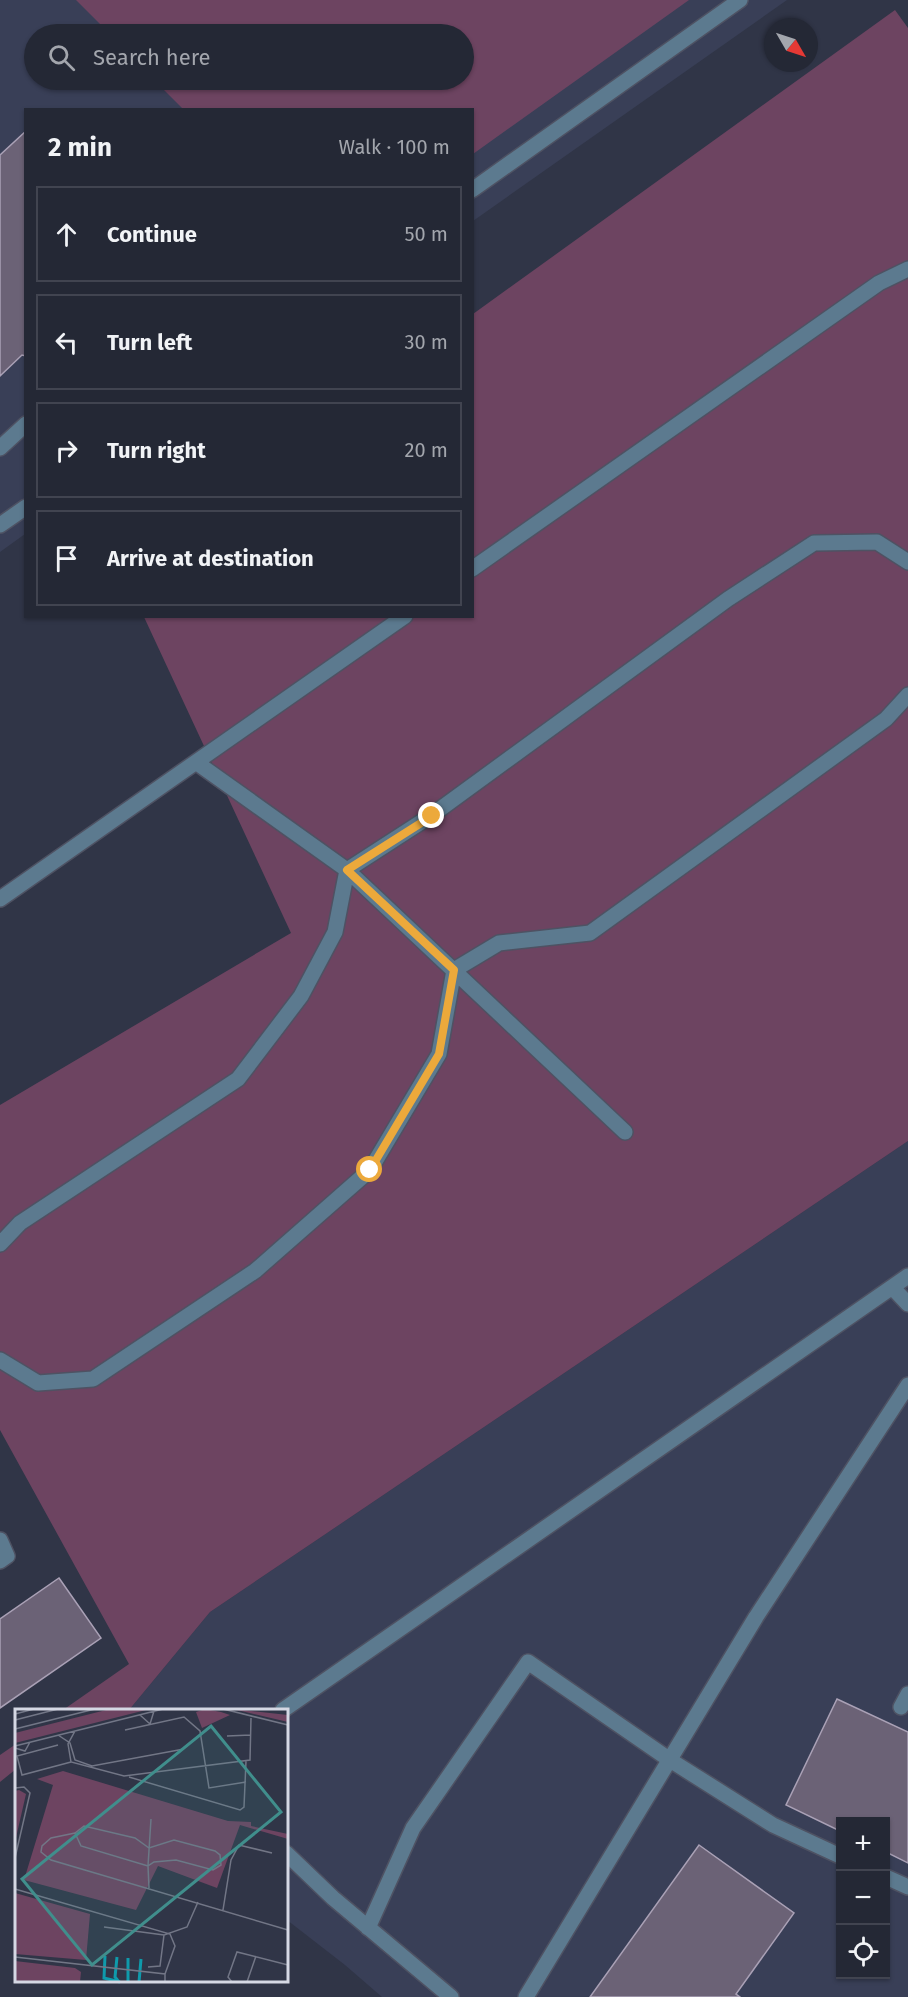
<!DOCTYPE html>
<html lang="en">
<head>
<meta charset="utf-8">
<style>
  :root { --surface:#242835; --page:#2c303d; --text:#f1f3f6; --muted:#a3a6ad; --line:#414450 }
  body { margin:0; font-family:"Fira Sans",sans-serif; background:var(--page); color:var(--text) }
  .controls { position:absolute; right:18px; bottom:18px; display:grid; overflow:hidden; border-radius:0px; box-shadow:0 2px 4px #0004 }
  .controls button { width:54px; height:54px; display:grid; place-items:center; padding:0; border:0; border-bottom:2px solid var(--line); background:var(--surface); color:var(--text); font:30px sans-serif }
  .compass { position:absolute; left:764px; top:18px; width:54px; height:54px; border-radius:50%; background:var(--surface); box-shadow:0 2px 4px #0004; rotate:129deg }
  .stop { position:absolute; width:18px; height:18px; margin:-14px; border:4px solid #eca93b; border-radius:50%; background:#fff }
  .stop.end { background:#eca93b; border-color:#fff; box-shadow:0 2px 6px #0008 }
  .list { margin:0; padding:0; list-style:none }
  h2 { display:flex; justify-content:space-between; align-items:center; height:78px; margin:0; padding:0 24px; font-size:26px }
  h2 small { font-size:20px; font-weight:400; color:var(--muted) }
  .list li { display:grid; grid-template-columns:39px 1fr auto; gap:18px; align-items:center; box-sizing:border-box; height:96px; margin:0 12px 12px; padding:0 12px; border:2px solid var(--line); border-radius:0px }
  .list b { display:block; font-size:22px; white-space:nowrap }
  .list em { font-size:20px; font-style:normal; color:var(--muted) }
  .icon { flex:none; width:33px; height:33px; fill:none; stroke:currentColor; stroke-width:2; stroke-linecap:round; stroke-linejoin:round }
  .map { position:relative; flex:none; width:908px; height:1997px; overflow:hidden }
  .search { position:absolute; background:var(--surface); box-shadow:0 2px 4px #0004; left:24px; top:24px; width:450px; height:66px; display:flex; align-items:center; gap:15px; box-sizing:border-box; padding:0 21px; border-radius:33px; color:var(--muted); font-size:22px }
  .panel { position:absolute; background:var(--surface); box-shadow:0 2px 4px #0004; left:24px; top:108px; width:450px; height:510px; border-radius:0px }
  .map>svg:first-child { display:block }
  .built { fill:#393f57; fill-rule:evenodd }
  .green { fill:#6d4461 }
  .building { fill:#6b6276; stroke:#aaa1b6; stroke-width:1.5 }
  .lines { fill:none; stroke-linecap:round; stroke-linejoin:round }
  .minor-casing { stroke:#4e5263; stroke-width:18 }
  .minor { stroke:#5c7a8f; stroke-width:15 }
  .route { stroke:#eca93b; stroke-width:8 }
  .inset-river { fill:none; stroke:#0f9aab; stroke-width:3 }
  .inset-road { fill:none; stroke:#727686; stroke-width:1.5 }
  .view { fill:#408e8c; fill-opacity:0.15; stroke:#408e8c; stroke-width:3 }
  .inset-edge { fill:none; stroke:#d5d8e4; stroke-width:3 }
</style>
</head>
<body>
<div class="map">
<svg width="908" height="1997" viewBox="0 0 908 1997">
  <rect width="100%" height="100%" fill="#303547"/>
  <!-- built -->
  <path class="built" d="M0,0H787L473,221L472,110H26L25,534L0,552ZM34,34H464V80H34Z
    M908,1141V1997H382L345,1965L287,1920L286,1710H129L210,1612ZM840,1822H886V1974H840Z"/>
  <!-- green -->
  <path class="green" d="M76,0H689L473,154L472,110L183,109L154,80H464V34H110Z
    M895,10L908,28V1141L210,1612L129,1710H63L129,1664L0,1430V1105L291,933L144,617L472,616L473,314Z
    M16,1744V1769L0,1782V1755Z"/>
  <!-- building -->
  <path class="building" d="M26,131V356L22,355L0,376V155Z
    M59,1578L101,1638L0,1708V1619Z
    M837,1699L908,1732V1863L886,1852V1822H840V1831L786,1805Z
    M699,1845L794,1913L736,1994L740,1997H590Z"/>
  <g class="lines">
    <defs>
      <path id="minor" d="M472,190L740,0
        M0,448L26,424
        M0,525L26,507
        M472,569L879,283L908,269
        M0,899L405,616
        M625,1132L347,870L432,815L728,599L814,543L877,542L908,562
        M0,1244L20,1223L238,1079L301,996L335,932L347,870L197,763
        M892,1287L908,1304
        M0,1360L38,1383L93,1379L255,1271L370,1170L439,1054L454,970L499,943L590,933L886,719L908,695
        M0,1540L7,1556L0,1561
        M901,1707L908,1694
        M283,1710L908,1276
        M286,1853L333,1898L451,1997
        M886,1877L908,1887
        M368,1928L413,1828L528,1662L670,1760L773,1825L840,1856
        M526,1997L756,1617L908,1385"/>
    </defs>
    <!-- minor casing -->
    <use href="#minor" class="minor-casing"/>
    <!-- minor -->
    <use href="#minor" class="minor"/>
  </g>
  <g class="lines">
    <!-- route -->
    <path class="route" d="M370,1170L439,1054L454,970L347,870L432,816"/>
  </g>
  <!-- overview -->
  <g transform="translate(15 1709)">
    <rect width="273" height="273" fill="#303547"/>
    <path d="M95,0H135L0,34V24ZM190,0L206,3L215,6L187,19L181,3ZM218,0L273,6V13ZM48,62L213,112L236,113V117L273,125V130L225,116L202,179L143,157L121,201L9,171L38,76L22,70ZM4,81L11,85L0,133V82ZM0,184L75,205L71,251L0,245ZM0,252L60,259L66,263L65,273H0Z" fill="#6d4461"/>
    <path class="inset-river" d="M90,247L89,269L105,273M102,248L100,268L104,273M113,273V249M124,273L126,250"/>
    <path class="inset-road" d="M208,0L273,16M0,5L19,0M125,6L135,15L139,2M0,11L43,0M0,20L80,0M110,21L169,8L185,22L194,79L231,73M60,22L53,35L56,53L109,67L235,51L236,9M43,26L55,34L60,51L77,57L169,40M212,27L236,26M43,36L2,47L7,66L56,53M0,37L148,0M0,39L10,42L15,33M114,68L225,101L229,98L231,52M0,79L9,78L15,84L0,149M60,124L66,137L133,157L136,110M134,179L133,157L139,153L161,151L198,161L206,156L205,146L200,142L159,131L134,139L120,129L69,117L60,124L36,129L27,137L26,143L36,151L273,221M0,180L155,225L160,237L150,265M208,201L216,151L224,136L257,144M89,218L149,226M0,248L150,265V273M133,258L145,257L149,226L172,218L183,193M217,273L213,268L222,243L273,256M232,273L241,247"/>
    <path class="view" d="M196,17L266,103L77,256L7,170Z"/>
    <rect width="273" height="273" class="inset-edge"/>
  </g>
</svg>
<div class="controls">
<button>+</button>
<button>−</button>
<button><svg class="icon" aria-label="locate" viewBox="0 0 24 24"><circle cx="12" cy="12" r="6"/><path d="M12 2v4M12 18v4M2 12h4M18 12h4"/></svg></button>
</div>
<svg class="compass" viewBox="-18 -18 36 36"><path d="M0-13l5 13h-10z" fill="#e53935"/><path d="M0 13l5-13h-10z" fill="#a3a6ad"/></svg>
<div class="stop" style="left:370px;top:1170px"></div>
<div class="stop end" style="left:432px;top:816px"></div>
<div class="search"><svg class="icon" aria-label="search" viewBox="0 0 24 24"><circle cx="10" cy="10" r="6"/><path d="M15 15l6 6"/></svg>Search here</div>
<section class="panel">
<h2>2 min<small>Walk · 100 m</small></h2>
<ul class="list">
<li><svg class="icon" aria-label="ahead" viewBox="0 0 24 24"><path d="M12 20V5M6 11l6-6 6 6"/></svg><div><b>Continue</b></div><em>50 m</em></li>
<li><svg class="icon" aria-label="left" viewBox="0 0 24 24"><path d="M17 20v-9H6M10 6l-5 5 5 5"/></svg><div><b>Turn left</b></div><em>30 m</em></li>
<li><svg class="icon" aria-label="right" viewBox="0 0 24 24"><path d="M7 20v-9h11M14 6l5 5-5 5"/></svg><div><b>Turn right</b></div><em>20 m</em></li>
<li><svg class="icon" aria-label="arrive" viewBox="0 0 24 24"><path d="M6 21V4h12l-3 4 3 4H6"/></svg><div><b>Arrive at destination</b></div></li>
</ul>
</section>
</div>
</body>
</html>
